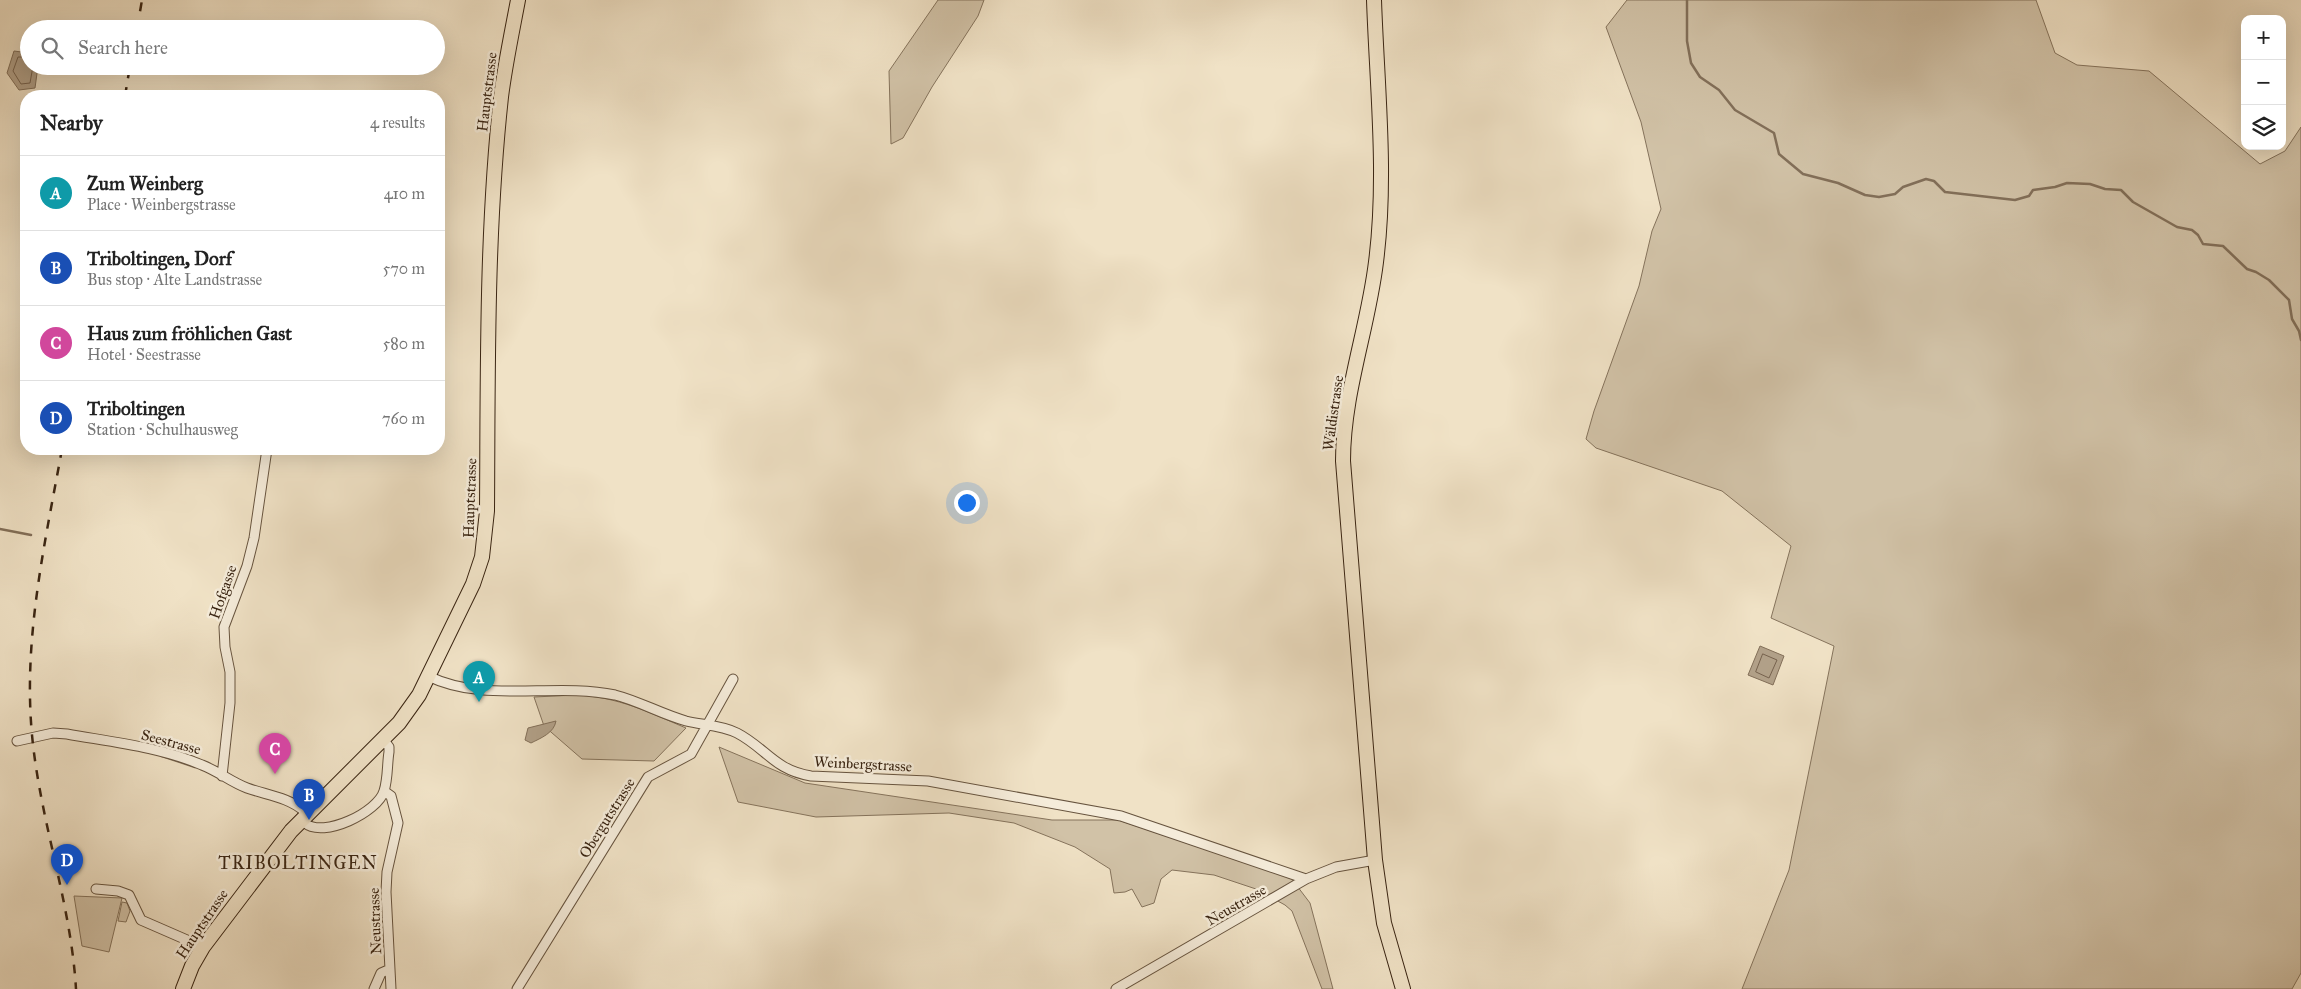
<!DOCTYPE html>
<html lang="en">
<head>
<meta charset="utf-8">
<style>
  :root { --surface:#fff; --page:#f2f2f2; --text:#222; --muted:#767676; --line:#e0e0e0; --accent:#0b8043 }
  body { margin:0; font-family:"IM FELL Great Primer",serif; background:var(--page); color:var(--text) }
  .controls { position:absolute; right:15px; top:15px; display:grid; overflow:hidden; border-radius:10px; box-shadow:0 5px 20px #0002 }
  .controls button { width:45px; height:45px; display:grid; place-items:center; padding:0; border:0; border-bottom:1px solid var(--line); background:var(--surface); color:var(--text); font:25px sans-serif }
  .you { position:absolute; left:966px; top:502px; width:18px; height:18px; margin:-12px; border:4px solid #fff; border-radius:50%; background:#1a73e8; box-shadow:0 0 0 8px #1a73e833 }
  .badge { display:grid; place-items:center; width:32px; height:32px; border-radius:50%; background:var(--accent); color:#fff; font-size:16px; font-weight:700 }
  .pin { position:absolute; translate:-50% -41px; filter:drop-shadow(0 1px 2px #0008) }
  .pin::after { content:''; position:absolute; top:26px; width:18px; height:15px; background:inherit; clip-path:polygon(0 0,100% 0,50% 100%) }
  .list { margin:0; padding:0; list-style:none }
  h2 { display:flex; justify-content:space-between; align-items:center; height:65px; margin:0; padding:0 20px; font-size:21px }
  h2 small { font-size:16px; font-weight:400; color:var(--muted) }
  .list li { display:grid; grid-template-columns:32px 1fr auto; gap:15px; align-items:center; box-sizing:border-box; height:75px; padding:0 20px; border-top:1px solid var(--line) }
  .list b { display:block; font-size:19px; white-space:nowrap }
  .list p { margin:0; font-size:16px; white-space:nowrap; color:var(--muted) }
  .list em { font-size:16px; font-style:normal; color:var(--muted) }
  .icon { flex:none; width:28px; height:28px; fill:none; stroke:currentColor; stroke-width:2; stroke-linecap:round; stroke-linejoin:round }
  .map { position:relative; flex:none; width:2301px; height:989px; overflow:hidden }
  .search { position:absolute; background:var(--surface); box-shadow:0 5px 20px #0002; left:20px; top:20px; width:425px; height:55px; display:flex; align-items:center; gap:12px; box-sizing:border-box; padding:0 18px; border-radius:28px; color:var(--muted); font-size:19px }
  .panel { position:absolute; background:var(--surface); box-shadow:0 5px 20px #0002; left:20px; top:90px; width:425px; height:365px; border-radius:20px }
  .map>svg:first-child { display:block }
  .green { fill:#d1c2a7; stroke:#85735c }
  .water { fill:#b2a189; stroke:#826f59 }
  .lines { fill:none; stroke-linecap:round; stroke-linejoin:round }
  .shore { stroke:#76624e; stroke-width:1 }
  .stream { stroke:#826f59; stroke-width:2.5 }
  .street-casing { stroke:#67543f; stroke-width:11 }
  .primary-casing { stroke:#392412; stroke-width:16 }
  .street { stroke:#f5ecda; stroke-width:9 }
  .primary { stroke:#f0e2c6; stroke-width:14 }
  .rail { stroke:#392412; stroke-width:2.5; stroke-dasharray:9 9; stroke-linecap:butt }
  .labels { text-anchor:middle; stroke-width:5; stroke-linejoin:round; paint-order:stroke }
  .street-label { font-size:15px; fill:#392412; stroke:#f5ecda }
  .quarter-label { font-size:18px; letter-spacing:1px; fill:#392412; stroke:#f5ecda }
</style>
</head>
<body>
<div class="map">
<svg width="2301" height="989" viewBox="0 0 2301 989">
  <rect width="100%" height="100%" fill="#f0e2c6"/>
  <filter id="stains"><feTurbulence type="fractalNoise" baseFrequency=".004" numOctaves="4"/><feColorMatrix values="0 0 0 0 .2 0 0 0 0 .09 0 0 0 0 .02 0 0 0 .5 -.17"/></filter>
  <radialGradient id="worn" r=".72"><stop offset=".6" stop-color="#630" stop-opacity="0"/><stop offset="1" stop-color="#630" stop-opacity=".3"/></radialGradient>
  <!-- green -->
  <path class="green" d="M938,0H984L978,16L932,87L903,138L891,144L889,71Z
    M1627,0H2036L2055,53L2077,65L2149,71L2260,164L2285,151L2301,127V973L2292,989H1742L1789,870L1834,646L1771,618L1791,546L1722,491L1596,448L1586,439L1594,411L1639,286L1652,231L1661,209L1641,122L1606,27Z
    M576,695C619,697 648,712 686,728L654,761L582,759L544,726L534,697Z
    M719,747L805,783L1052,820H1118L1291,878L1310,903L1333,989H1322L1292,911L1285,905L1256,889L1214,875L1172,870L1161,879L1154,903L1142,907L1132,889L1125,892L1114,893L1110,869L1075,847L1014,823L949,813L816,817L738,802Z
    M74,896L122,898L109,952L82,946Z
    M122,902L127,903L130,911L126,922L118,921Z"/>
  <!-- water -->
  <path class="water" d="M14,51L29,53V66H38L35,88L19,90L7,73Z
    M1760,646L1784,656L1773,685L1748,675Z
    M556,721C554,733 541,738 531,743L525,740L528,728Z"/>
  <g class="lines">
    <!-- shore -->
    <path class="shore" d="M29,57H18L13,71L21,84L30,83L33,66
      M1763,654L1777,660L1769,678L1756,672Z"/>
    <!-- stream -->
    <path class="stream" d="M1687,0V41L1691,63L1700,77L1719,90L1735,110L1774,133L1779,154L1803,174L1838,183L1865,195L1879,197L1895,194L1903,187L1926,179L1934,181L1945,192L2015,200L2029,196L2033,190L2055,187L2067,183L2090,184L2105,189L2121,190L2133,202L2177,227L2192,230L2198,235L2203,244L2223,246L2247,269L2256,272L2269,280L2289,300L2292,319L2299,331L2301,340
      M0,529L31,535
      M162,756L195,767"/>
    <defs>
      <path id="street" d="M428,676C485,704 554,682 615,695C639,701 661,714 686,721C702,725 722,725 737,733C766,748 774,770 811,776L928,781L1121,816L1306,879
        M17,741L53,733L67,734C112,742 160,747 202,765C218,771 231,782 247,788C266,795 288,797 304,811L305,823C323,839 378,812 384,791C388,779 387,764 389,752V747L383,739
        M222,776L230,703V672L225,647L224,627L247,566L254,538L267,449
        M384,791L391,796L398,823L387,872L386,892L391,989
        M96,889L118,891L129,895L141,920L203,947
        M374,989L381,973L390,969
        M517,989L648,777L691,754L733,679
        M1116,989L1306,879L1336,867L1375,860"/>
      <path id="primary" d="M1374,0C1377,87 1387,176 1376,262C1368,329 1343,393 1343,461L1375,860L1384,923L1403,989
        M183,989L192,966L203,947L291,831L399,723L419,695L473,584L482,557L487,511C488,373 486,235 501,97C505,65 512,32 518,0"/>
    </defs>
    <!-- street casing -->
    <use href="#street" class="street-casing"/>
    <!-- primary casing -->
    <use href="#primary" class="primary-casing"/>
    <!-- street -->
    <use href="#street" class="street"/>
    <!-- primary -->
    <use href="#primary" class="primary"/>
    <!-- rail -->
    <path class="rail" d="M137,29L142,0
      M125,96L130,66
      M62,449C45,543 23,638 32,735C40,821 71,903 76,989"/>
  </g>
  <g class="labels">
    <!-- street labels -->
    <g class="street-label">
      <text transform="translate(487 92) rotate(-83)" y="5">Hauptstrasse</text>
      <text transform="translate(1333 413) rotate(-82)" y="5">Wäldistrasse</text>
      <text transform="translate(470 498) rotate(-88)" y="5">Hauptstrasse</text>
      <text transform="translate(223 592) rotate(-71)" y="5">Hofgasse</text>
      <text transform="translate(171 742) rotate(15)" y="5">Seestrasse</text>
      <text transform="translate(863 764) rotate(3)" y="5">Weinbergstrasse</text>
      <text transform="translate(607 818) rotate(-58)" y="5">Obergutstrasse</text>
      <text transform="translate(1236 905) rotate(-30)" y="5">Neustrasse</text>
      <text transform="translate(375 921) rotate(-92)" y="5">Neustrasse</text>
      <text transform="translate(202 924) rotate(-56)" y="5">Hauptstrasse</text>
    </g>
    <!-- quarter labels -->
    <g class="quarter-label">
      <text x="298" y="869">TRIBOLTINGEN</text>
    </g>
  </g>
  <rect width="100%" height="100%" filter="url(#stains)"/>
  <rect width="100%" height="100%" fill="url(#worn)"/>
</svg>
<div class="controls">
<button>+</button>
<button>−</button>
<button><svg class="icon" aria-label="layers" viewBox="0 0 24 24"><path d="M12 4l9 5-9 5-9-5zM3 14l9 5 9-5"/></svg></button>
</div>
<div class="you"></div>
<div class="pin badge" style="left:479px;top:702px;background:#0f9aa8">A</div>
<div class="pin badge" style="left:309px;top:820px;background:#1a4fb4">B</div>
<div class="pin badge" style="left:275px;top:774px;background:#d1479c">C</div>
<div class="pin badge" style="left:67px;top:885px;background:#1a4fb4">D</div>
<div class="search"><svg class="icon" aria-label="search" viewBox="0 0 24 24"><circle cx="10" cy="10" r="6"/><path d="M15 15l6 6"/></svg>Search here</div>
<section class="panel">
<h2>Nearby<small>4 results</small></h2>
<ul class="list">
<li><span class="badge" style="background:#0f9aa8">A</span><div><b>Zum Weinberg</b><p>Place · Weinbergstrasse</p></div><em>410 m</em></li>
<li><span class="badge" style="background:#1a4fb4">B</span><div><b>Triboltingen, Dorf</b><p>Bus stop · Alte Landstrasse</p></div><em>570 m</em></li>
<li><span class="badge" style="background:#d1479c">C</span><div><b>Haus zum fröhlichen Gast</b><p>Hotel · Seestrasse</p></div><em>580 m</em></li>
<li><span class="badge" style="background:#1a4fb4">D</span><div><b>Triboltingen</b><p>Station · Schulhausweg</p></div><em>760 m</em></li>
</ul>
</section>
</div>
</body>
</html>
